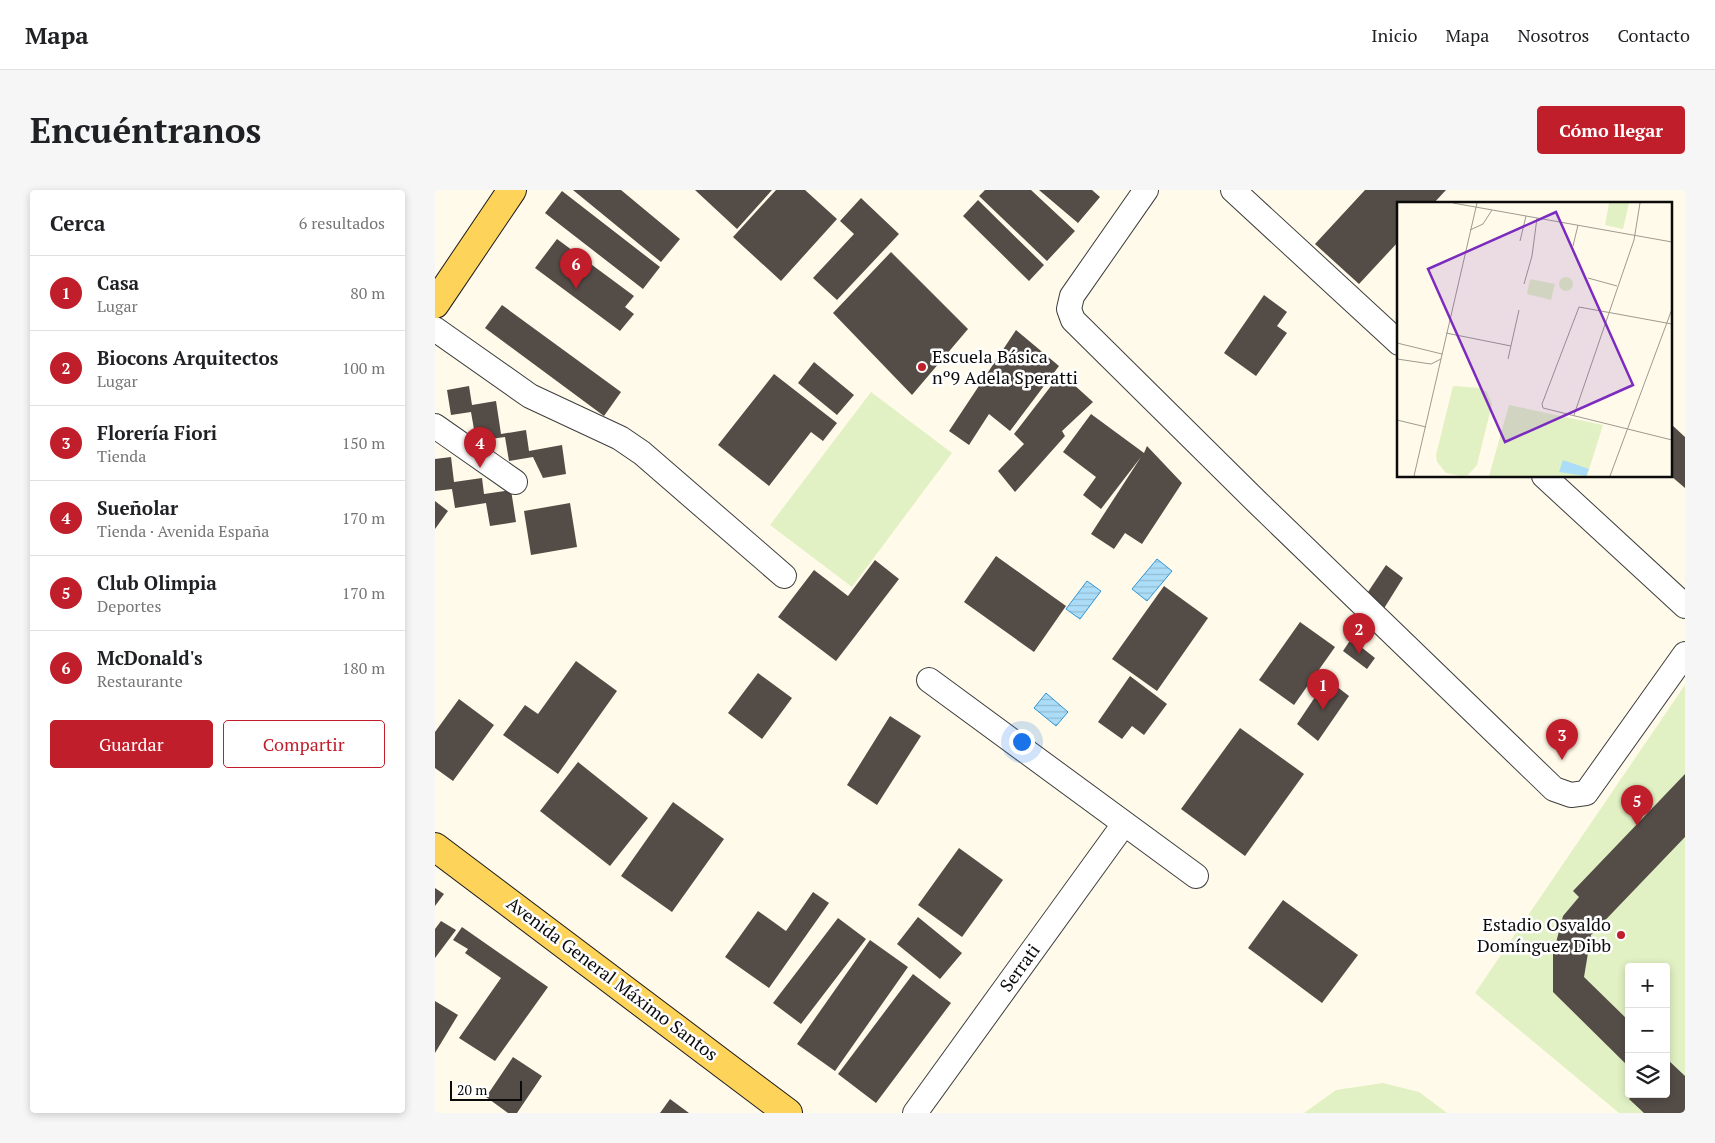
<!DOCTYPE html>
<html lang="es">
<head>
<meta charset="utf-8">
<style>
  :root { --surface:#fff; --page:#f6f6f6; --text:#202124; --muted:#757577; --line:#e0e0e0; --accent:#c01e2a }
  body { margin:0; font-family:"PT Serif",serif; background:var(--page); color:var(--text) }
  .controls { position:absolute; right:15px; bottom:15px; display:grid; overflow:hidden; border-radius:5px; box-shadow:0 2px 8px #0003 }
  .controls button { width:45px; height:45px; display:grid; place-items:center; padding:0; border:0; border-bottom:1px solid var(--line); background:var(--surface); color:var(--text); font:25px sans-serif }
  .scale { position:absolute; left:15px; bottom:12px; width:72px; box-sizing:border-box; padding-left:5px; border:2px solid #0b0b0b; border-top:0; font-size:14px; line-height:18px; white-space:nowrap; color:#0b0b0b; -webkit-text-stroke:4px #fff; paint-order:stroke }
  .you { position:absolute; left:586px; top:551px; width:18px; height:18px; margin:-12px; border:4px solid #fff; border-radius:50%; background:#1a73e8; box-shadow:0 0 0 8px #1a73e833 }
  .badge { display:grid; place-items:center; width:32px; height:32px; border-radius:50%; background:var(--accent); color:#fff; font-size:16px; font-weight:700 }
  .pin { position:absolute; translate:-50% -41px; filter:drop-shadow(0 1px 2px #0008) }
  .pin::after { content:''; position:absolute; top:26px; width:18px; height:15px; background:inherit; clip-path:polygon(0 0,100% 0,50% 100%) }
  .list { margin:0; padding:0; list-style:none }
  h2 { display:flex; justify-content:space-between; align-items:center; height:65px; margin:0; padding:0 20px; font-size:21px }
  h2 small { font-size:16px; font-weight:400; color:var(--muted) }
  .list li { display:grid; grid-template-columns:32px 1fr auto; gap:15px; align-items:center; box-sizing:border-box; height:75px; padding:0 20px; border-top:1px solid var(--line) }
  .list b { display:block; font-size:19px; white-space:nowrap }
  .list p { margin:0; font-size:16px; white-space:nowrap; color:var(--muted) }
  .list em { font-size:16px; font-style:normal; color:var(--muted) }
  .actions { display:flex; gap:10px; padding:15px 20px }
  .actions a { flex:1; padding:11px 0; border:1px solid var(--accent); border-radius:5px; text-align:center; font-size:18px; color:var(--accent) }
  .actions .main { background:var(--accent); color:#fff }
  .icon { flex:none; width:28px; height:28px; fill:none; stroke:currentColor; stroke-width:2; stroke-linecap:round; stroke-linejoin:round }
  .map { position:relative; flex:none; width:1250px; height:923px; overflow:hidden; border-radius:5px }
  header { display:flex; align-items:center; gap:30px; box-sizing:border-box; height:70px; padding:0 25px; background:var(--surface); border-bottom:1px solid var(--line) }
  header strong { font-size:24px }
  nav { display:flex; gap:28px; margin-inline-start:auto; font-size:18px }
  .intro { display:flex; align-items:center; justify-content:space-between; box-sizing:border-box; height:120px; padding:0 30px }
  h1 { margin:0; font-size:35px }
  .button { padding:12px 22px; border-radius:5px; background:var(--accent); color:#fff; font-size:18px; font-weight:700 }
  main { display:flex; gap:30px; padding:0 30px }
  aside { flex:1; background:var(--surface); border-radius:5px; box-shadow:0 2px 8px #0003 }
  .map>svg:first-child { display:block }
  .pitch { fill:#e2f1c4; fill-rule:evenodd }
  .water { fill:url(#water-rules); stroke:#3095d2 }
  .building { fill:#544c47 }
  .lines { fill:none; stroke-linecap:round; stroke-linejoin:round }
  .minor-casing { stroke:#3e3e3e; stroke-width:26 }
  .major-casing { stroke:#1c1c1c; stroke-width:30 }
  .minor { stroke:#fff; stroke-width:24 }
  .major { stroke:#fed35a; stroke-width:28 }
  .poi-dot { fill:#c01e2a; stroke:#fff; stroke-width:2 }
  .labels { text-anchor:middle; stroke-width:5; stroke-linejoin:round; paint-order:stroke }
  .poi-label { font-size:18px; fill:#0b0b0b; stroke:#fff; text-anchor:start }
  .street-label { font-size:18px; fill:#0b0b0b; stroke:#fff }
  .inset-road { fill:none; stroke:#9d9a90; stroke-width:1 }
  .view { fill:#7b2cbf; fill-opacity:0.15; stroke:#7b2cbf; stroke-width:2.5 }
  .inset-edge { fill:none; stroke:#0b0b0b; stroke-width:2.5 }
</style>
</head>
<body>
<header>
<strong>Mapa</strong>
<nav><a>Inicio</a><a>Mapa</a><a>Nosotros</a><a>Contacto</a></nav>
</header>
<div class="intro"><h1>Encuéntranos</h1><a class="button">Cómo llegar</a></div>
<main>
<aside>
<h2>Cerca<small>6 resultados</small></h2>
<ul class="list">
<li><span class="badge">1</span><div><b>Casa</b><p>Lugar</p></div><em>80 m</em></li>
<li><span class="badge">2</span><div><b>Biocons Arquitectos</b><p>Lugar</p></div><em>100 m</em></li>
<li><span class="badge">3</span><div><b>Florería Fiori</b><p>Tienda</p></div><em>150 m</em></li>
<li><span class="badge">4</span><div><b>Sueñolar</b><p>Tienda · Avenida España</p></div><em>170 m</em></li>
<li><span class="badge">5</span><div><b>Club Olimpia</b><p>Deportes</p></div><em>170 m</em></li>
<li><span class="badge">6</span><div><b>McDonald's</b><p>Restaurante</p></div><em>180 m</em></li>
</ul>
<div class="actions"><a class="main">Guardar</a><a>Compartir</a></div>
</aside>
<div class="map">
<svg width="1250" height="923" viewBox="0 0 1250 923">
  <defs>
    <pattern id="water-rules" width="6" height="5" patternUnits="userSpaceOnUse" patternTransform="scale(1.25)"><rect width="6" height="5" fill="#acddf8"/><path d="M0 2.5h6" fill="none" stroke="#93bcd3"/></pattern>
  </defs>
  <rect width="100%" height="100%" fill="#fffae9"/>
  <!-- pitch -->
  <path class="pitch" d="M436,202L517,263L417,397L335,335Z
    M1250,495V923H1184L1040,803ZM1194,777H1231V904H1194Z
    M948,893L984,902L1012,923H869L901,900Z"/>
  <!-- water -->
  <path class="water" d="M722,369L737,381L712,411L697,399Z
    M652,391L666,401L645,429L631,419Z
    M611,503L633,522L621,536L599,518Z"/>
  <!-- building -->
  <path class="building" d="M138,0H186L245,49L226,72Z
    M260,0H337L302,39Z
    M341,0H370L402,29L346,91L298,47Z
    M550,0H596L640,41L612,71L544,6Z
    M604,0H657L665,7L643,33Z
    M930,0H1011L998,14H964V51L924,94L880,54Z
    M127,1L225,77L208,99L110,23Z
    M426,8L464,44L402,110L378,88L419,44L405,31Z
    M543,10L609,75L594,91L528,26Z
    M122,49L199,106L190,117L199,124L185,141L100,78Z
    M456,62L533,139L477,205L398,123Z
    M829,105L852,122L842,136L852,143L821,186L789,163Z
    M67,115L186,202L169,226L50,138Z
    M581,140L624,176L575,241L554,224L534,255L514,241Z
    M379,172L419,205L402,225L363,193Z
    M626,183L658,212L627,241L630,246L580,302L563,281L589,254L579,244Z
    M339,184L402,233L388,251L376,242L334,296L283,255Z
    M34,196L37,215L61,211L66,244L91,240L94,261L127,255L131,284L108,288L98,267L74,271L70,247L41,251L36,222L16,225L12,200Z
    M656,224L709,263L712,256L747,293L707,354L690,343L679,359L656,344L706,267L666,319L648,305L661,287L628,262Z
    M1236,234L1250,247V298L1236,286Z
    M16,267L19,292L47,288L49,304L76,300L81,332L55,336L51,313L20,318L17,299L0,301V269Z
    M0,311L13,321L0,339Z
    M135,313L142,357L96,365L89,321Z
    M561,366L631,416L599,462L529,412Z
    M440,370L464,389L401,471L343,427L379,380L413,406Z
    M951,375L968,388L948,420L931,405Z
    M729,396L773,428L722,501L677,469Z
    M865,432L900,457L859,515L824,490Z
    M916,449L940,468L932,479L908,461Z
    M141,471L182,501L123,584L68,545L90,515L103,524Z
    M323,483L357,508L327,549L293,523Z
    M695,486L732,514L709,545L697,536L687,549L663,532Z
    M892,489L914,506L883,551L862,534Z
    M24,509L59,535L18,591L0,578V542Z
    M455,526L486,546L442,615L412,595Z
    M805,538L869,584L810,666L746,619Z
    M143,572L213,628L175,676L105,621Z
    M1250,584V647L1156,745L1149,787L1194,831V877L1118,802V764L1128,726L1144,707L1138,701Z
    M238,612L289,649L237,722L186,686Z
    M524,658L568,690L527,747L483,715Z
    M0,698L9,704L0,716Z
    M378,702L394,713L334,798L290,767L323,721L351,741Z
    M848,710L923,765L887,813L813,758Z
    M483,727L527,763L505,789L462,754Z
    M403,728L431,749L366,834L338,813Z
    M6,731L21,740L0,768V739Z
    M27,737L113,797L60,871L24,848L66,788L30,763L33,759L18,750Z
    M435,750L473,777L400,881L362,854Z
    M478,784L516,813L441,913L403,884Z
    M0,811L23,825L0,863Z
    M78,867L107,886L82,923H73L51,907Z
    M1231,868L1250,886V923H1209L1194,909L1199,904H1231Z
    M235,909L254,923H225Z"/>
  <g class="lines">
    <defs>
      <path id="minor" d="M711,0L637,106L634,119L638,130L822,312L1119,599L1136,605L1151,603L1250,464
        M798,0L964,153
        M0,139L95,206L185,248L207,263L349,386
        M0,236L80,292
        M1109,286L1250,416
        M494,490L761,686
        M480,923L689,634"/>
      <path id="major" d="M0,114L77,0
        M0,657L353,923"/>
    </defs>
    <!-- minor casing -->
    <use href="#minor" class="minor-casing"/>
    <!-- major casing -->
    <use href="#major" class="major-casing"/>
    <!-- minor -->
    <use href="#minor" class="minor"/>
    <!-- major -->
    <use href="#major" class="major"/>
  </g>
  <!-- markers -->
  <g class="poi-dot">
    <circle cx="487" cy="177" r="5"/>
    <circle cx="1186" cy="745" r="5"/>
  </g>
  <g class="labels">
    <!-- poi labels -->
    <g class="poi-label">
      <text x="497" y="173">Escuela Básica<tspan x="497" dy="21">nº9 Adela Speratti</tspan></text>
      <text x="1176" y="741" text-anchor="end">Estadio Osvaldo<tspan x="1176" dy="21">Domínguez Dibb</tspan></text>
    </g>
    <!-- street labels -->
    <g class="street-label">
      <text transform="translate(585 778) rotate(-54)" y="6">Serrati</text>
      <text transform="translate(177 789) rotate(37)" y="6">Avenida General Máximo Santos</text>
    </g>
  </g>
  <!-- overview -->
  <g transform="translate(962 12)">
    <rect width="275" height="275" fill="#fffae9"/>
    <path d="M212,1H232L226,27L208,23ZM162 82a7 7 0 1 1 14 0a7 7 0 1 1-14 0ZM133,77L158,82L154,98L130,92ZM56,184L83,186L90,190L95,202L80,263L71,273L64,274L49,271L40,260L39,253ZM112,203L206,223L190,274H92Z" fill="#e2f1c4"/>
    <path d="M166,258L192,267L189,274L162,270Z" fill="#acddf8"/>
    <path class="inset-road" d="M56,1L275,40M73,28L86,22L95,8M123,39L129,14M176,44L181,23M191,76L220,84M127,82L135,54L140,16M275,122L182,105L145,202L146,206L275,238M49,131L114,144M0,141L45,152M0,157L34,162L44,157M111,157L122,108M177,213L237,38L243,1M0,218L29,225M17,274L80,1M213,274L275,107"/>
    <path class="view" d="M159,10L236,183L108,240L31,67Z"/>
    <rect width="275" height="275" class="inset-edge"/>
  </g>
</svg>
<div class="controls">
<button>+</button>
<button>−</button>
<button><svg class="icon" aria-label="layers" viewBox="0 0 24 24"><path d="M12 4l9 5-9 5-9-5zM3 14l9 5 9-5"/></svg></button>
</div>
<div class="scale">20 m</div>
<div class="you"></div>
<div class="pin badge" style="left:888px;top:520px">1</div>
<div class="pin badge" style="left:924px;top:464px">2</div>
<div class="pin badge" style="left:1127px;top:570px">3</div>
<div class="pin badge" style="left:45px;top:278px">4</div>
<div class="pin badge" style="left:1202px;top:636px">5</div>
<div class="pin badge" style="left:141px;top:99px">6</div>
</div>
</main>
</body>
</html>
